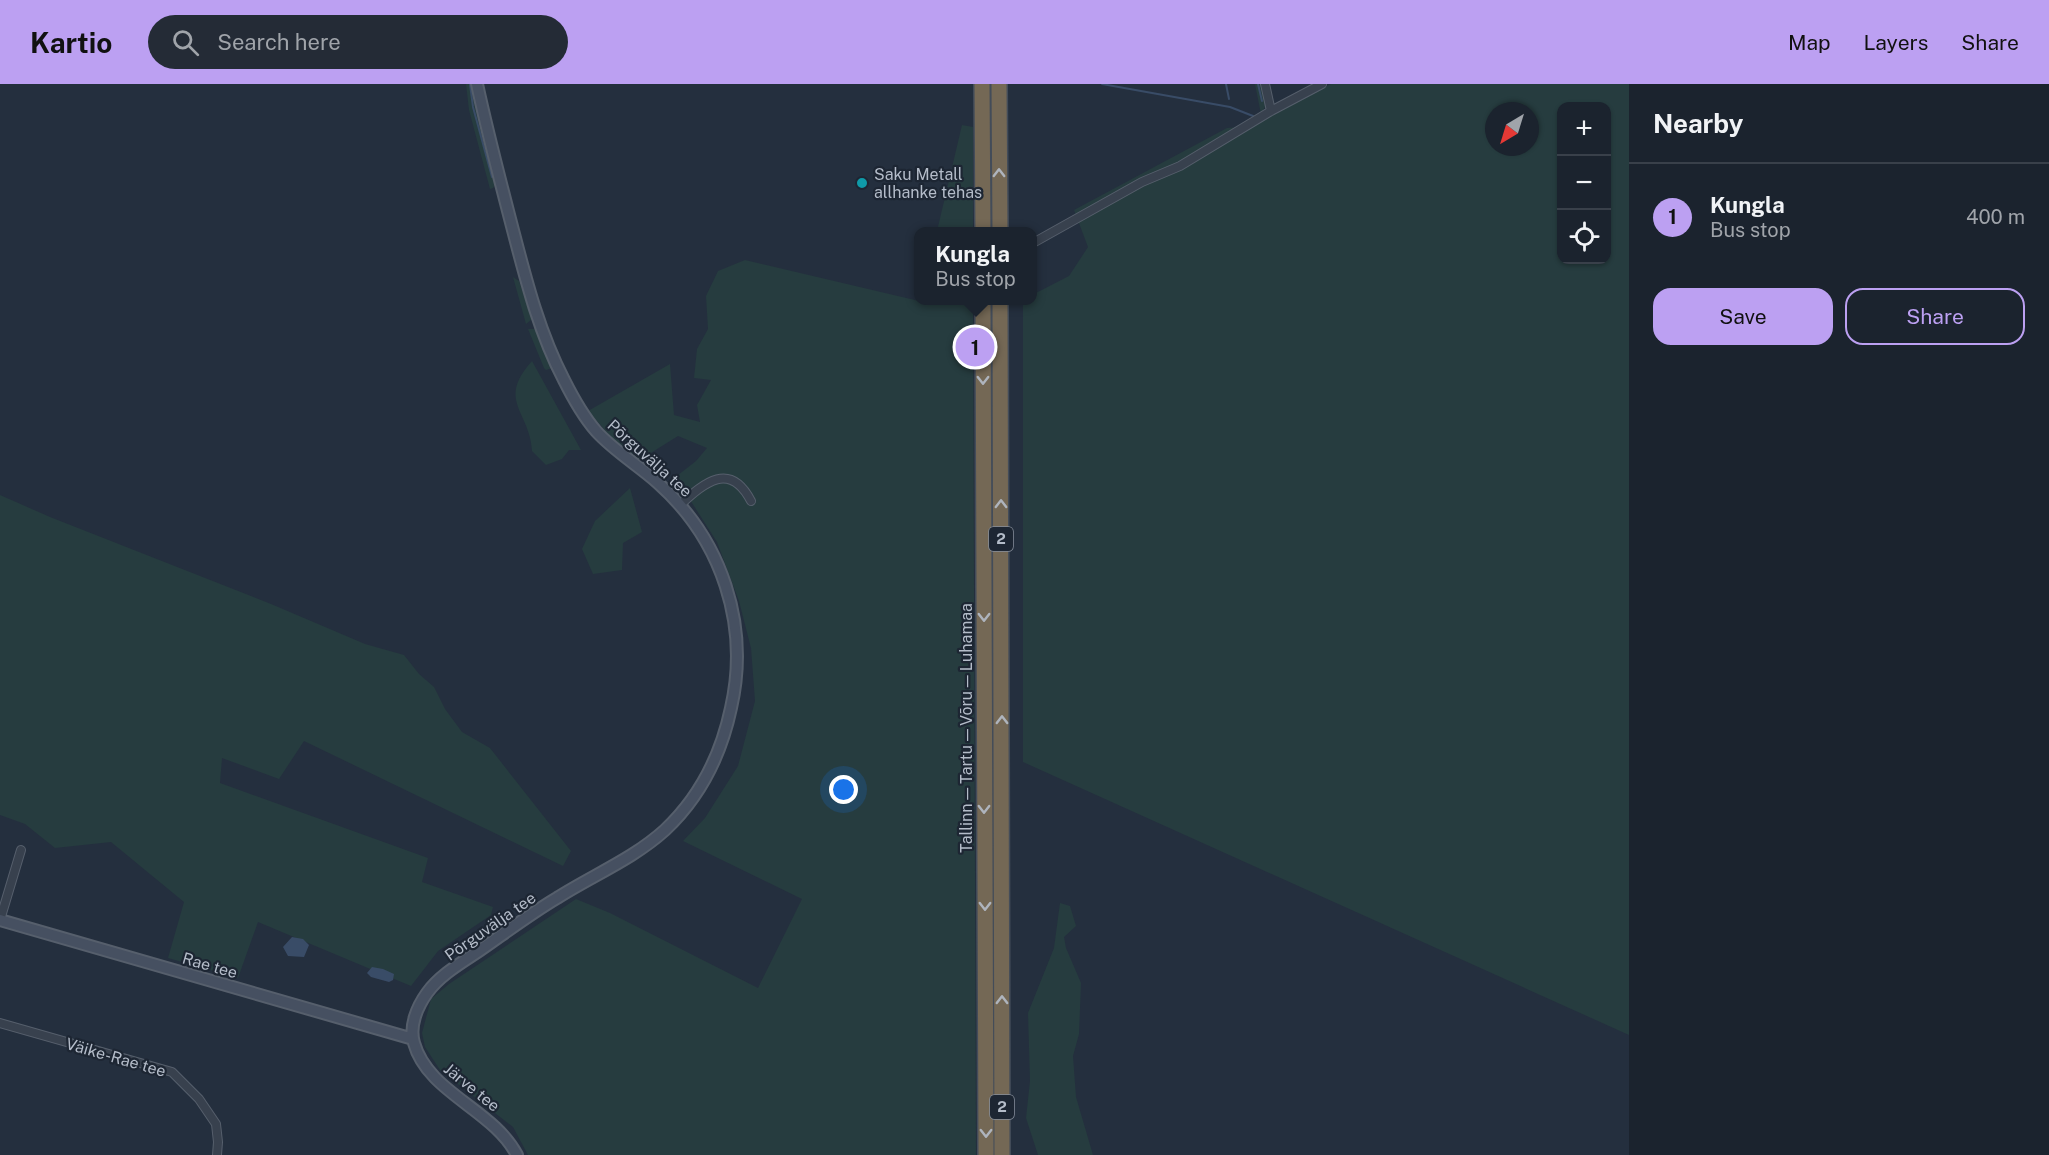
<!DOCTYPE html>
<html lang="en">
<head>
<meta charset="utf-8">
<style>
  :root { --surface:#1b232e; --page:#242b36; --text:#f1f3f6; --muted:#a0a4aa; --line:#39404a; --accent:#bca0f2 }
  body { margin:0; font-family:"Public Sans",sans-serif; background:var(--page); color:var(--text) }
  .controls { position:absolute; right:18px; top:18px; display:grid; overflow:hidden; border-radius:12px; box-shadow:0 2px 4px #0004 }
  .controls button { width:54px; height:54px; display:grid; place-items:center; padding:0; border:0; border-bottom:2px solid var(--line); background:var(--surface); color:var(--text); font:30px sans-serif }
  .compass { position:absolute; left:1485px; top:18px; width:54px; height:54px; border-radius:50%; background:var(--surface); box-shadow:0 2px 4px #0004; rotate:218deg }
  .you { position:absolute; left:844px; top:706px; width:21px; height:21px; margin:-15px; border:4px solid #fff; border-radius:50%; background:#1a73e8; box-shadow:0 0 0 9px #1a73e833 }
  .badge { display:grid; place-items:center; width:39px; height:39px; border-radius:50%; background:var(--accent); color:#111; font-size:20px; font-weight:700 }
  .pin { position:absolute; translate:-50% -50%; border:3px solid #fff; box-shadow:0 2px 6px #0006 }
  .popup { position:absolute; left:914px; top:143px; width:123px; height:78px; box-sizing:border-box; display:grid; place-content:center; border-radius:12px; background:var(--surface); filter:drop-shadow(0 2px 4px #0005); font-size:20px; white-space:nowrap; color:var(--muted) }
  .popup b { font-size:22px; color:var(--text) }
  .popup::after { content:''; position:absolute; left:50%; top:100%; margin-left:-12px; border:12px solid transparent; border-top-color:var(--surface) }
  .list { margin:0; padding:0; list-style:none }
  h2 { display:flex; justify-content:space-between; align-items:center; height:78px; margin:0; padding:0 24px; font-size:26px }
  h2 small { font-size:20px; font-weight:400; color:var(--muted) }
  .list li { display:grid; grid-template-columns:39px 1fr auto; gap:18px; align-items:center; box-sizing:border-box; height:108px; padding:0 24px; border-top:2px solid var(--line) }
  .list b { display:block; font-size:22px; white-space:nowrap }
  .list p { margin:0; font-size:20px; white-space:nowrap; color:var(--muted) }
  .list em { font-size:20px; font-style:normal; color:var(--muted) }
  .actions { display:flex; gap:12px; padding:18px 24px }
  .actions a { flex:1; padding:14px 0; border:2px solid var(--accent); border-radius:18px; text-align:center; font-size:21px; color:var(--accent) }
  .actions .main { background:var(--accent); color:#111 }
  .icon { flex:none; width:33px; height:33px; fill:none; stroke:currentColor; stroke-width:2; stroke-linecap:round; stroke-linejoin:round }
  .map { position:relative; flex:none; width:1629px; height:1071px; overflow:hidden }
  header { display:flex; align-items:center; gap:36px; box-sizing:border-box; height:84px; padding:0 30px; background:var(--accent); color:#111 }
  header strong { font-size:28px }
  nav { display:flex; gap:33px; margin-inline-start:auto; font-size:21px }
  .search { width:420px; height:54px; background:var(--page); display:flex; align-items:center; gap:15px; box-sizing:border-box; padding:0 21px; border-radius:33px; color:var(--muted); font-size:22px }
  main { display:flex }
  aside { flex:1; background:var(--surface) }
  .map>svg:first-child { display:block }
  .green { fill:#263c3f; fill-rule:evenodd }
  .water { fill:#394c67 }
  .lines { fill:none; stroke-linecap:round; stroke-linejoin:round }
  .stream { stroke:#394c67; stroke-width:2 }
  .street-casing { stroke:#565f6c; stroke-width:10 }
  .secondary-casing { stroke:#565f6c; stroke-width:14 }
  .highway-casing { stroke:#434c59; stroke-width:18 }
  .street { stroke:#38414e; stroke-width:8 }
  .secondary { stroke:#465061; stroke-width:10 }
  .highway { stroke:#746855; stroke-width:15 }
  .oneway { stroke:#aeb4bd }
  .culture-dot { fill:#0f9aa8; stroke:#1d2633; stroke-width:2 }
  .labels { text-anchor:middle; stroke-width:4.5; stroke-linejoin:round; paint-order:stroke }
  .shield { fill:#1d2633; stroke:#878f9c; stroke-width:1.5 }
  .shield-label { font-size:15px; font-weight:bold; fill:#b4bcc9 }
  .poi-label { font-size:16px; fill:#b4bcc9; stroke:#1d2633; text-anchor:start }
  .street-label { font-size:16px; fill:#b4bcc9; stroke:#1d2633 }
</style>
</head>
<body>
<header>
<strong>Kartio</strong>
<div class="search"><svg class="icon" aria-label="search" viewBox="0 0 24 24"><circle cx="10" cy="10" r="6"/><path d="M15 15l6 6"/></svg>Search here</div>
<nav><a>Map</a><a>Layers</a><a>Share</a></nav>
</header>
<main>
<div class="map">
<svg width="1629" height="1071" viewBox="0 0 1629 1071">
  <rect width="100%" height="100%" fill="#242f3e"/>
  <!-- green -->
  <path class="green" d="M466,0H473L475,19L496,100L493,104L490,105L469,26Z
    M1255,0H1261L1266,21L1261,30Z
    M1331,0H1629V951L1023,678V217L1032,216V211L1069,192L1088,163L1074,126L1227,44L1251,42ZM1562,22H1606V176H1562ZM1494,27H1530V63H1494Z
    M962,41L973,43V147H937Z
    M745,176L919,217H973L976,1071H528L513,1043L440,986L425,963L422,949L431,915L449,900L576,815L610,829L758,904L802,815L683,757L705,734L738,682L755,617L751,564L739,517L717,458L685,408L673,395L696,377L707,364L678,352L638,377L611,353L588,327L670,280L674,331L700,338L697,321L711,296L694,294L697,265L708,245L706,212L718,187Z
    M513,193L519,197L531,232V236L526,240Z
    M528,245H534L537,247L552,284L546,286L544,284Z
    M532,277L581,366H569L562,375L546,381L532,367C530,327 496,317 532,277Z
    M630,404L642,448L623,459L622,486L593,490L582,465L595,437Z
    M0,411L50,433L271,520L365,560L404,571L419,590L434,603L445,625L462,648L490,664L571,767L563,782L304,657L279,695L222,674L220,699L428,774L422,798L493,823L491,831L438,867L411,902L258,838L238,894L168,874L184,818L111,758L55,764L25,740L0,731Z
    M1060,819L1070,822L1076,842L1064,853L1066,864L1081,899L1079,950L1073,972L1076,1013L1093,1071H1038L1026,1034L1030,997L1028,929L1054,864Z"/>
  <!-- water -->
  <path class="water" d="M292,853L303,855L309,861L304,873L288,872L283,863Z
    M372,883L383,885L394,890L393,896L389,898L371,893L367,889Z"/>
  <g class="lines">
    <!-- stream -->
    <path class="stream" d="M470,0L473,23L492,93
      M1102,0L1230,23L1253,32
      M1226,0L1229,15
      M1258,0L1262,17"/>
    <defs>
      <path id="street" d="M1265,0L1271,27
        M1033,159L1142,98L1180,82L1271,27L1322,0
        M680,421C705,398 730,377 751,417
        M0,836L21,766
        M0,939L172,988L199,1015L216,1040L218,1058L217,1071"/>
      <path id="secondary" d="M477,0C488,51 501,100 514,150C527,200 540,250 564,296C573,314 583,332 596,347C614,367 638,381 658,399C722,456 750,541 731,624C721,671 700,713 665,746C633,775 593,791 557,814C530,830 505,849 479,867C461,879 440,891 427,909C417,923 409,942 414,959C428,1009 493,1025 517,1071
        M0,836L413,955"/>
      <path id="highway" d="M982,0L983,148
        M999,0L1000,148
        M983,216L986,1071
        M1000,216L1002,1071"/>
    </defs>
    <!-- street casing -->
    <use href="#street" class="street-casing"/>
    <!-- secondary casing -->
    <use href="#secondary" class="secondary-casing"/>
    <!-- highway casing -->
    <use href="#highway" class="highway-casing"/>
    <!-- street -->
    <use href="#street" class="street"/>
    <!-- secondary -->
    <use href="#secondary" class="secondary"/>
    <!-- highway -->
    <use href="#highway" class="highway"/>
  </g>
  <!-- one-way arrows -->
  <defs><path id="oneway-chevron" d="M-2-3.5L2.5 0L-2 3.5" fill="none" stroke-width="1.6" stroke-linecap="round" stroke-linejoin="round" transform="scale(1.5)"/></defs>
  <g class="oneway">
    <use href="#oneway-chevron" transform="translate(999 89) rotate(-90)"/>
    <use href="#oneway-chevron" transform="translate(983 296) rotate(90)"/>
    <use href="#oneway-chevron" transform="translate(1001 420) rotate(-90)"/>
    <use href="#oneway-chevron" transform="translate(984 533) rotate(90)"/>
    <use href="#oneway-chevron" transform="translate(1002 636) rotate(-90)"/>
    <use href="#oneway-chevron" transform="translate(984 725) rotate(90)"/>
    <use href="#oneway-chevron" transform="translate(985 822) rotate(90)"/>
    <use href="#oneway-chevron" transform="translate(1002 916) rotate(-90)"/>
    <use href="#oneway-chevron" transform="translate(986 1049) rotate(90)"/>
  </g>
  <!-- markers -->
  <circle class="culture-dot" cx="862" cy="99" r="6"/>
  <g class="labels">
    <!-- shield labels -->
    <g class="shield">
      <rect x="989" y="443" width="24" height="24" rx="4.5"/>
      <rect x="990" y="1011" width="24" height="24" rx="4.5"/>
    </g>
    <g class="shield-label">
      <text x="1001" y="460">2</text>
      <text x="1002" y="1028">2</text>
    </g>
    <!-- poi labels -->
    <g class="poi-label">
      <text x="874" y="96">Saku Metall<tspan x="874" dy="18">allhanke tehas</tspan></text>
    </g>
    <!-- street labels -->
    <g class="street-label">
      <text transform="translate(650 374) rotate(42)" y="6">Põrguvälja tee</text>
      <text transform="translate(966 644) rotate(-90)" y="6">Tallinn — Tartu — Võru — Luhamaa</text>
      <text transform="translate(490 842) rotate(-35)" y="6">Põrguvälja tee</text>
      <text transform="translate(210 881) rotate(16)" y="6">Rae tee</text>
      <text transform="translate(116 973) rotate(16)" y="6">Väike-Rae tee</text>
      <text transform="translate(472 1003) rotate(39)" y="6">Järve tee</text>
    </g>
  </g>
</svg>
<div class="controls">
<button>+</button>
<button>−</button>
<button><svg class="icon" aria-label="locate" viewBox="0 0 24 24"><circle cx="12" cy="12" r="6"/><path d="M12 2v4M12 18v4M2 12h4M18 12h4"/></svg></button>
</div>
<svg class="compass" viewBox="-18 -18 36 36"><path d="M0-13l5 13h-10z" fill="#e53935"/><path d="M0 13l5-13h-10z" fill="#a0a4aa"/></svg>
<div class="you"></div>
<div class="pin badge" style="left:975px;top:263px">1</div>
<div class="popup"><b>Kungla</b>Bus stop</div>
</div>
<aside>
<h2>Nearby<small></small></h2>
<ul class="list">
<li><span class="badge">1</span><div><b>Kungla</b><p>Bus stop</p></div><em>400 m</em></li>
</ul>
<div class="actions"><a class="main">Save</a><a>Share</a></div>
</aside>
</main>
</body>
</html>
